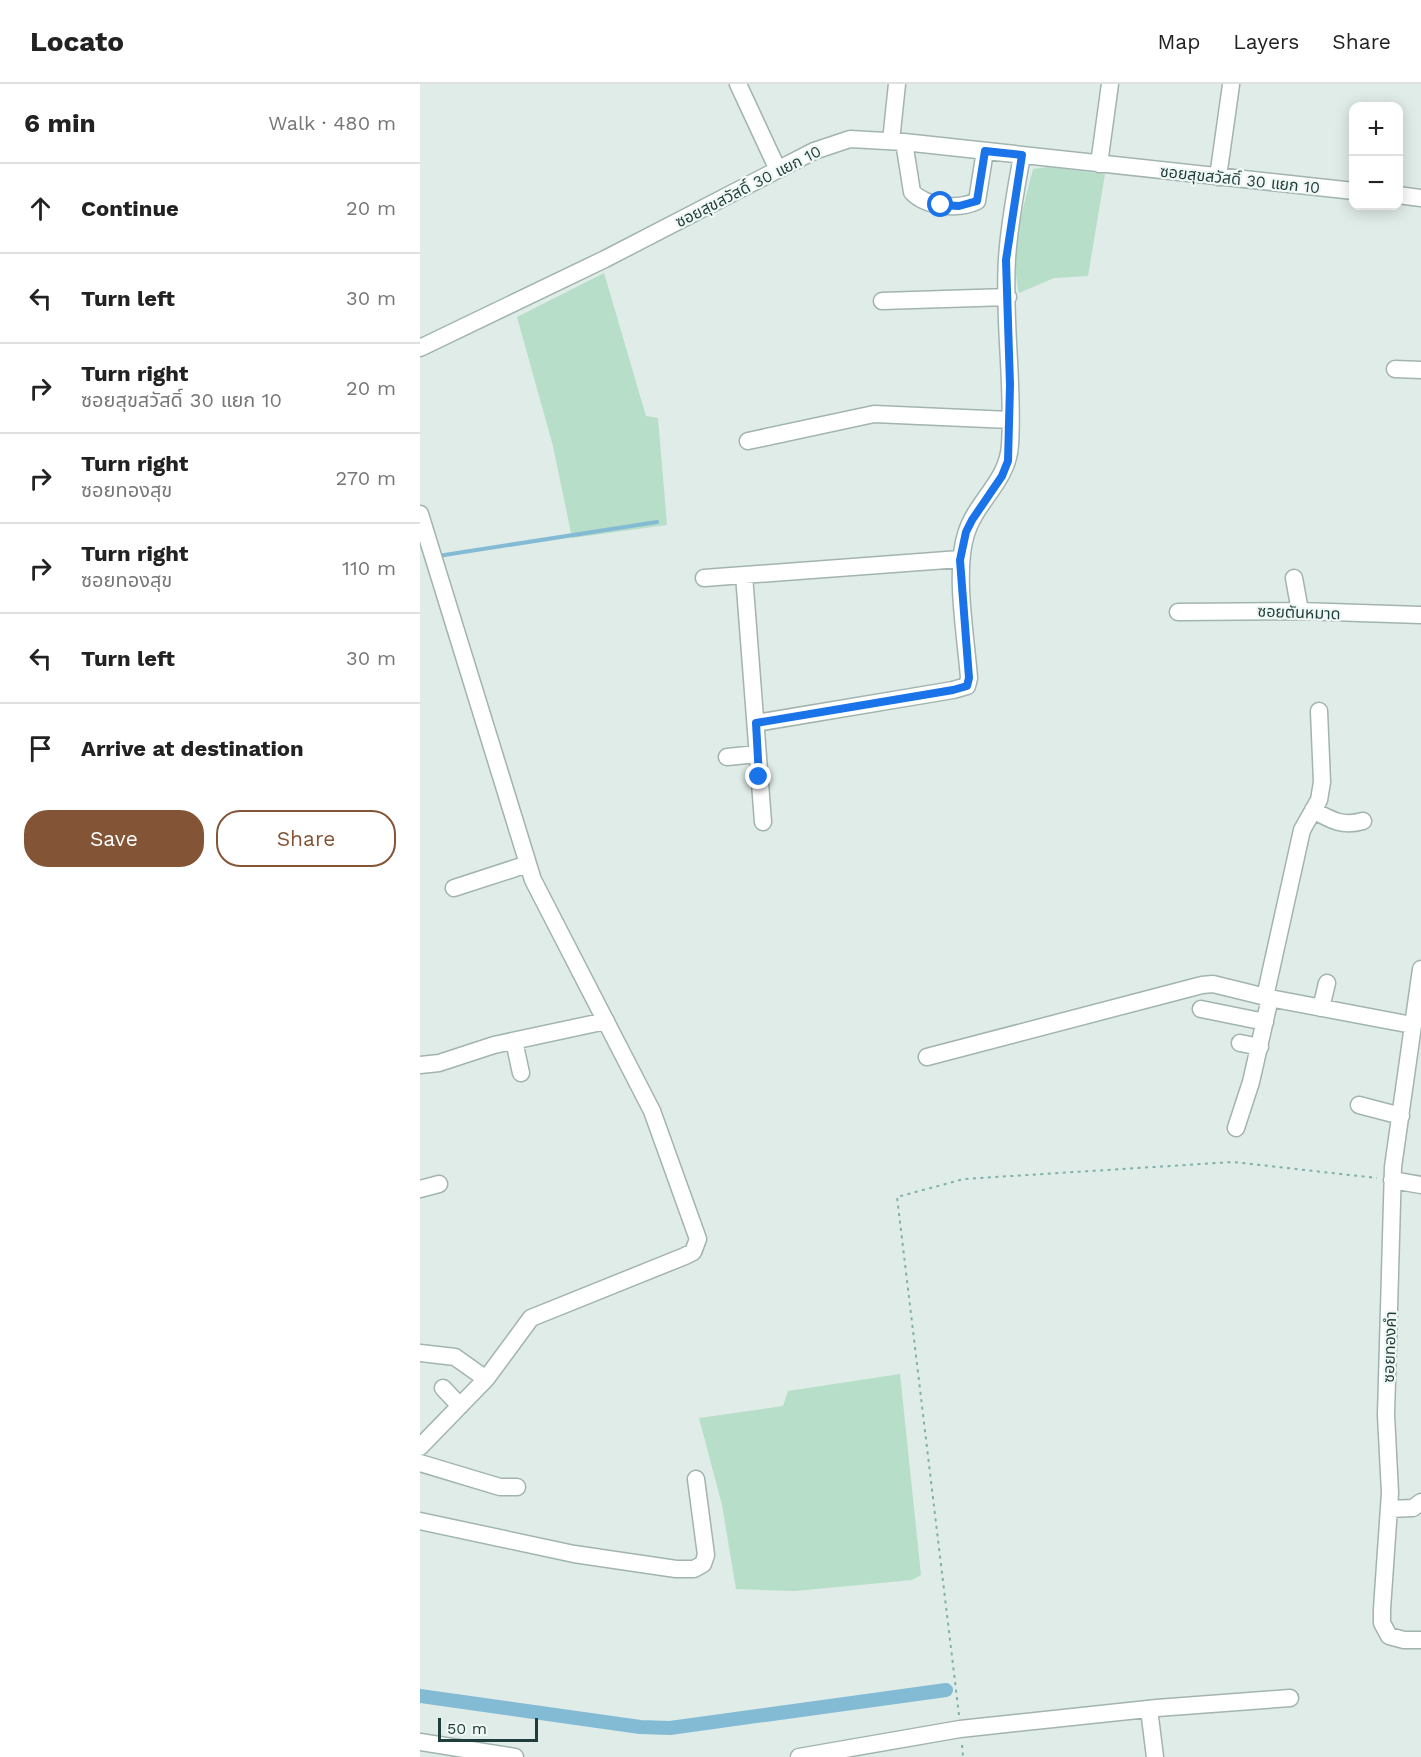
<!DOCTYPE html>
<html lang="en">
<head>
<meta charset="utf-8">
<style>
  :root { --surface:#fff; --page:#f2f2f2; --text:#222; --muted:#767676; --line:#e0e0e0; --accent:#835536 }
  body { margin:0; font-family:"Work Sans","Noto Sans Thai",sans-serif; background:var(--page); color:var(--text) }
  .controls { position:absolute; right:18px; top:18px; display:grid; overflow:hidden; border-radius:12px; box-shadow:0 3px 15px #0003 }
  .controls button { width:54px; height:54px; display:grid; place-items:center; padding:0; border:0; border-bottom:2px solid var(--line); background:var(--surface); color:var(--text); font:30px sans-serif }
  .scale { position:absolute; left:18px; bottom:15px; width:100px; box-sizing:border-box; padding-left:6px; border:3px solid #1f3d3a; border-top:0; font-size:16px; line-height:21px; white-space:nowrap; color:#1f3d3a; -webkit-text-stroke:4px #f0f8f5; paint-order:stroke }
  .stop { position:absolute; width:18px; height:18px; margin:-14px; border:4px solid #1a73e8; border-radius:50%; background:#fff }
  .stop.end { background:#1a73e8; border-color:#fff; box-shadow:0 2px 6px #0008 }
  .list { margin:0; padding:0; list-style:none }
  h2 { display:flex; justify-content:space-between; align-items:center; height:78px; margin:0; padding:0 24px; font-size:26px }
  h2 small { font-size:20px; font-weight:400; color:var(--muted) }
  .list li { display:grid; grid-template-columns:39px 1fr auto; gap:18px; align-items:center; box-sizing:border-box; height:90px; padding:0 24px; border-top:2px solid var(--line) }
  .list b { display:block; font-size:22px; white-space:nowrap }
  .list p { margin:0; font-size:20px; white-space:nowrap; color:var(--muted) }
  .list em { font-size:20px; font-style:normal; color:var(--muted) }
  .actions { display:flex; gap:12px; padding:18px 24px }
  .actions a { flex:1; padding:14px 0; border:2px solid var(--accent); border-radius:24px; text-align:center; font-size:21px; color:var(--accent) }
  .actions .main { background:var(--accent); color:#fff }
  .icon { flex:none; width:33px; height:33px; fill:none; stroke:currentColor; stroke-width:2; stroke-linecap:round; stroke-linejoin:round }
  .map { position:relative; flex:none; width:1001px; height:1673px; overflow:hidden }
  header { display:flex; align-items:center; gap:36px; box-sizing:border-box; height:84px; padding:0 30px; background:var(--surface); border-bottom:2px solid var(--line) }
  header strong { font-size:28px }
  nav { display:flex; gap:33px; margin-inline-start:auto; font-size:21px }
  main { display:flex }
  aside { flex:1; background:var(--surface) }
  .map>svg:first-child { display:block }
  .green { fill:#b7dec8 }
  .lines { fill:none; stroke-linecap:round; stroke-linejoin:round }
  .stream { stroke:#84bbd4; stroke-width:4 }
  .canal { stroke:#84bbd4; stroke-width:14 }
  .minor-casing { stroke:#a2b4b0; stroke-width:19 }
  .path { stroke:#7eb1a9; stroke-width:2; stroke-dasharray:3 4.5; stroke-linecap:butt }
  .minor { stroke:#fff; stroke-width:16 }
  .route { stroke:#1a73e8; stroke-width:8 }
  .labels { text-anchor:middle; stroke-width:4.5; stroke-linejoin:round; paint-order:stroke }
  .street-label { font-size:16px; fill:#1f3d3a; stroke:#f0f8f5 }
</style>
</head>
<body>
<header>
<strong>Locato</strong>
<nav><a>Map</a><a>Layers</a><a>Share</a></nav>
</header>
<main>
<aside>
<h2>6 min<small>Walk · 480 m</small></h2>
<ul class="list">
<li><svg class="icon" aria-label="ahead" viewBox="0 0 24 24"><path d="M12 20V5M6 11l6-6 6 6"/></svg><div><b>Continue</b></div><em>20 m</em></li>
<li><svg class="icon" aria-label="left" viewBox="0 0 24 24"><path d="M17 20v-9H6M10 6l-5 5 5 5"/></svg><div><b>Turn left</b></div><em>30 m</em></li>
<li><svg class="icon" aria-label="right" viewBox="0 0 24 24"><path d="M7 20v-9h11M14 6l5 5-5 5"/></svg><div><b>Turn right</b><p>ซอยสุขสวัสดิ์ 30 แยก 10</p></div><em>20 m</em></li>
<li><svg class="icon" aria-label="right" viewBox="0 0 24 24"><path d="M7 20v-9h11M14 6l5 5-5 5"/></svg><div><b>Turn right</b><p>ซอยทองสุข</p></div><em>270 m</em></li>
<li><svg class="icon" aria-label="right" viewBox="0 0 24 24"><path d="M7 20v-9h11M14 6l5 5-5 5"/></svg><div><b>Turn right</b><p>ซอยทองสุข</p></div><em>110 m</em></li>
<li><svg class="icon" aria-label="left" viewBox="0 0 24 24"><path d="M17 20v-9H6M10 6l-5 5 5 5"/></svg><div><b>Turn left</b></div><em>30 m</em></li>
<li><svg class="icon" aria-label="arrive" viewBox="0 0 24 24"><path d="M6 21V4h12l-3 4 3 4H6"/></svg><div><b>Arrive at destination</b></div></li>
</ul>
<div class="actions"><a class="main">Save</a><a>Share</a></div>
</aside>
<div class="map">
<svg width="1001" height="1673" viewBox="0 0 1001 1673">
  <rect width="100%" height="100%" fill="#e0ece8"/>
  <!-- green -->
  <path class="green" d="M628,83L685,90L668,192L634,194L599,209C589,168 603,125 613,85Z
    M184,189L226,332L238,334L247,441L152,454L133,362L97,233Z
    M480,1290L501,1491L492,1496L375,1507L316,1505L302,1421L279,1334L363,1322L368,1307Z"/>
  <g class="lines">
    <!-- stream -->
    <path class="stream" d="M18,472L237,438"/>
    <!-- canal -->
    <path class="canal" d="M0,1612L220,1643L250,1644L526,1606"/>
    <defs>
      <path id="minor" d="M318,0L358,86
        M471,57L477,0
        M484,58L492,108C506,123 539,126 557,117L565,67
        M679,80L690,0
        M798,93L811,1
        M978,111L1001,114
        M462,217L588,213
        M0,264L185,175L394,67L430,55L484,58L934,107
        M975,285L1001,286
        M328,357L454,330L590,336
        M0,430L113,796L232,1027L278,1155L273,1168L265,1172L111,1234L66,1295L0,1363
        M324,491L343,738
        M284,494L540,475
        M874,494L880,527
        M758,528L880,527L1001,531
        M336,639L533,606L547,602L549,594C546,553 534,488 546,450C556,417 588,397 590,361C594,299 583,237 587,175C589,140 596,106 602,71
        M307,673L337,670
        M893,726C911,736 922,743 943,737
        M34,804L108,780
        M1001,885L973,1083L966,1331L970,1409L962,1525V1539L969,1552L984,1556H1001
        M845,913L882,746L899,716L902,698L899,627
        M901,924L907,899
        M781,925L845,938
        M94,957L101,989
        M820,959L840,963
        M507,973L782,901L793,900L850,914L992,941
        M0,981L19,979L74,961L186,937
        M939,1021L981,1032
        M816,1044L831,998L850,914
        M972,1096L1001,1101
        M0,1105L19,1100
        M0,1269L35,1273L66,1295
        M23,1304L40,1322
        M0,1379L80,1403H97
        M969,1425L993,1424L1001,1418
        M0,1437L154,1470L256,1485H274L283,1480L286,1471L276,1395
        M729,1625L735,1673
        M0,1658L95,1673
        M379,1673L540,1645L737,1624L870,1614"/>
    </defs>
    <!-- minor casing -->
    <use href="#minor" class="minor-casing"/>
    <!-- path -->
    <path class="path" d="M539,1631L477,1113L544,1095L813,1078L957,1094
      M542,1661L543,1673"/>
    <!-- minor -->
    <use href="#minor" class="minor"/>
  </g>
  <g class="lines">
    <!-- route -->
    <path class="route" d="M339,693L336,639L533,606L547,602L549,594L540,476L546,448L552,436L582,392L588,377L590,301L586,176L602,71L565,67L557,117L539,122L521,121"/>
  </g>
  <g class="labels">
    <!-- street labels -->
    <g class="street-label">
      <text transform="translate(820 95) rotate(6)" y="6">ซอยสุขสวัสดิ์ 30 แยก 10</text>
      <text transform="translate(328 102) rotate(-27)" y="6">ซอยสุขสวัสดิ์ 30 แยก 10</text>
      <text transform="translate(879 528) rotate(2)" y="6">ซอยตันหมาด</text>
      <text transform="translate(969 1263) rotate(-88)" y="6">ซอยทองคำ</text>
    </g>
  </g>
</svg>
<div class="controls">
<button>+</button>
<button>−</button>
</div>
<div class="scale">50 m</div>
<div class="stop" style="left:521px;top:121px"></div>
<div class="stop end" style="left:339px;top:693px"></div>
</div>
</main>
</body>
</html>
